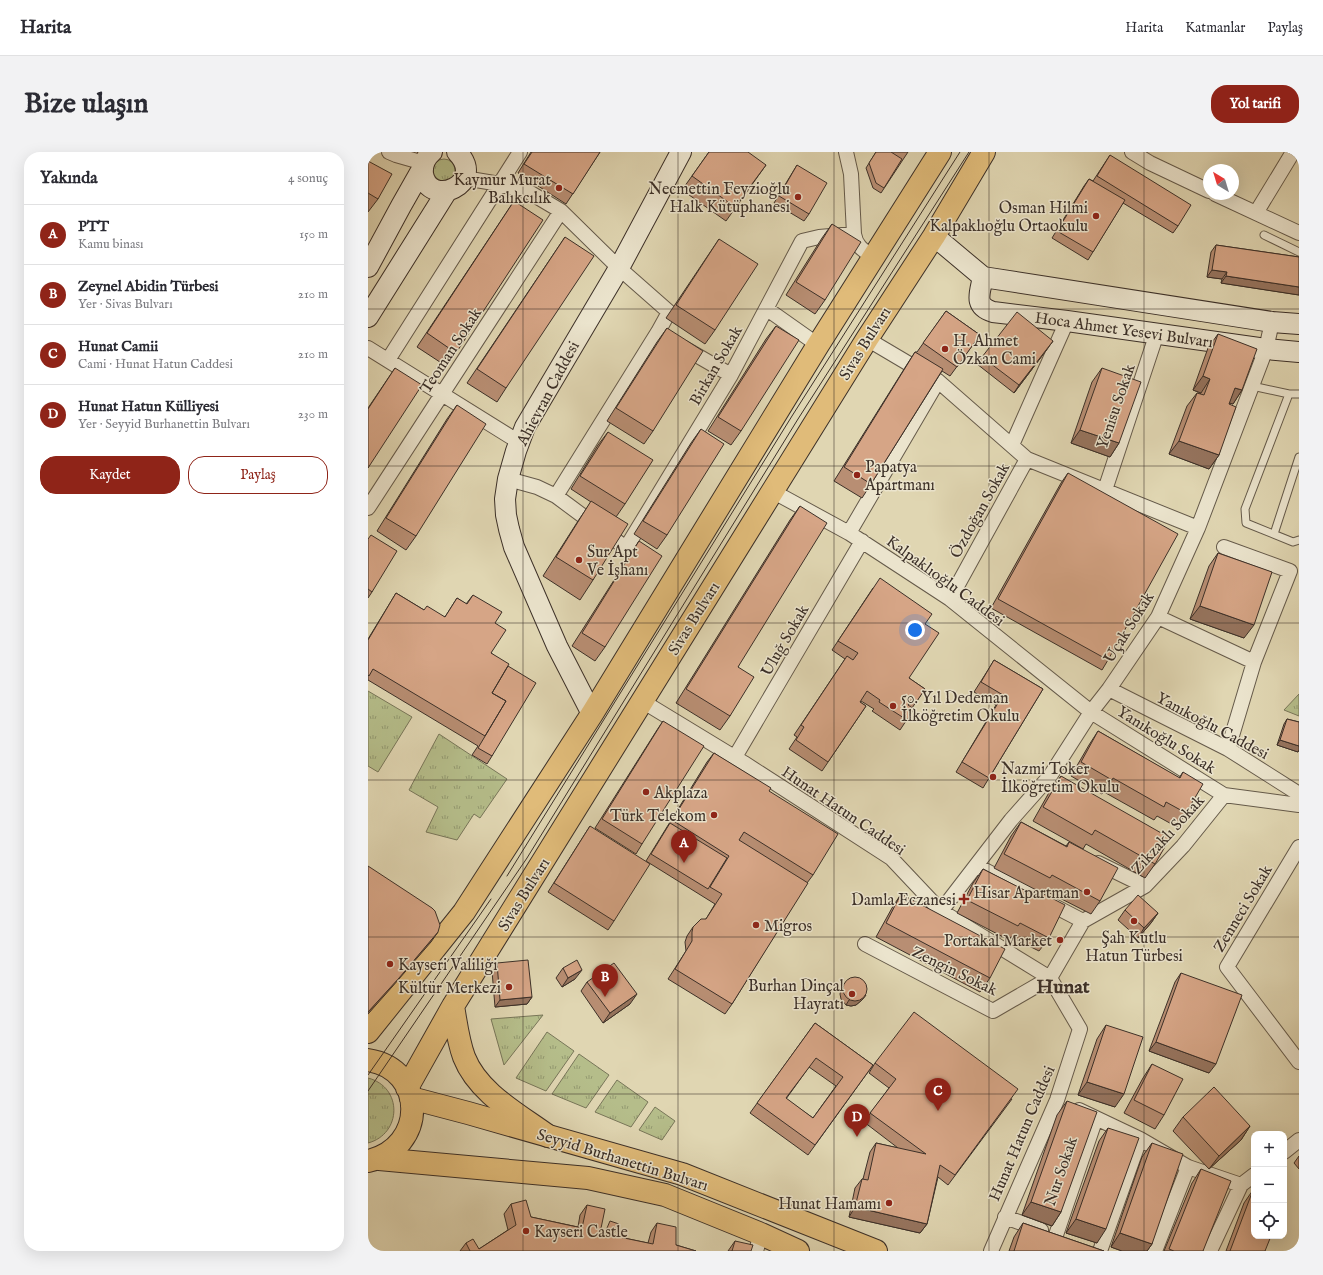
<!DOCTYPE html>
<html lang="tr">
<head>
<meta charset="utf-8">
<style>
  :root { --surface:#fff; --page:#f2f2f3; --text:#2b2b33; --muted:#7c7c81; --line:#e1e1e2; --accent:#8f2418 }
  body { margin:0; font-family:"IM FELL English",serif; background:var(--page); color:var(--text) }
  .controls { position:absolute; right:12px; bottom:12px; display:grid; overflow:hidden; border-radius:8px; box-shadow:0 4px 16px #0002 }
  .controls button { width:36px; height:36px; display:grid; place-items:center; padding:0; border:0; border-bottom:1px solid var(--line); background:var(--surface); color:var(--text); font:20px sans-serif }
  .compass { position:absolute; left:835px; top:12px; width:36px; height:36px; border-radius:50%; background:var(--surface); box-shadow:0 4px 16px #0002; rotate:322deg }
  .you { position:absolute; left:547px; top:478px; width:14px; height:14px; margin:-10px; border:3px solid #fff; border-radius:50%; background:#1a73e8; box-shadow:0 0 0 6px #1a73e833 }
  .badge { display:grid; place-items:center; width:26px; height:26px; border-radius:50%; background:var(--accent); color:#fff; font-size:13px; font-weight:700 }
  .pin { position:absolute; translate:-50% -33px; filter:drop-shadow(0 1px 2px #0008) }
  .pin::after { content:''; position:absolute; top:21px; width:14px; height:12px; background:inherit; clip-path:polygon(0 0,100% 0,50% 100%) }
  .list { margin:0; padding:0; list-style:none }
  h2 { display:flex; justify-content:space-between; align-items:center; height:52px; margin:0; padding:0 16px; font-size:17px }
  h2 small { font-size:13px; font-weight:400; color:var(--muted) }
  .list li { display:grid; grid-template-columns:26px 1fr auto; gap:12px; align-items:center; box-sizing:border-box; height:60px; padding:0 16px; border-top:1px solid var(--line) }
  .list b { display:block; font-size:15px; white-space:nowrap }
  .list p { margin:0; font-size:13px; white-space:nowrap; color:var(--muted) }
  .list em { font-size:13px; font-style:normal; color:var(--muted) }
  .actions { display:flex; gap:8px; padding:12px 16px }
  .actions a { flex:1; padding:9px 0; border:1px solid var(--accent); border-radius:16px; text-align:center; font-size:14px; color:var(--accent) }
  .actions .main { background:var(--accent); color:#fff }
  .icon { flex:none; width:22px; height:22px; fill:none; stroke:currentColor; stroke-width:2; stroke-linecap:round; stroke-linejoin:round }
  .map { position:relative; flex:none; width:931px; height:1099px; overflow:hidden; border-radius:16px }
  header { display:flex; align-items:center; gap:24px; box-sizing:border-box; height:56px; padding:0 20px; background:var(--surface); border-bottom:1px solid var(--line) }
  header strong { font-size:19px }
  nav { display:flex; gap:22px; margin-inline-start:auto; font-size:14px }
  .intro { display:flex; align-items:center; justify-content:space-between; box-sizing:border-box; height:96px; padding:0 24px }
  h1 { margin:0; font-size:28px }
  .button { padding:10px 18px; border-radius:16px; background:var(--accent); color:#fff; font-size:14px; font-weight:700 }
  main { display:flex; gap:24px; padding:0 24px }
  aside { flex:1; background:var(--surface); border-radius:16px; box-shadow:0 4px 16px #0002 }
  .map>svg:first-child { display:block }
  .grass { fill:url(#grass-tufts); stroke:#787659 }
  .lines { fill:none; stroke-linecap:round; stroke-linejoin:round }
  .lane-casing { stroke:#655a4a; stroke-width:9 }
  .street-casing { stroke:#655a4a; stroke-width:16 }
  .secondary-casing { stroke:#3c3028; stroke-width:22 }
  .primary-casing { stroke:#3c3028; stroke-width:24 }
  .highway-casing { stroke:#3c3028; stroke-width:24 }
  .lane { stroke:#ebe4cd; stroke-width:7 }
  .street { stroke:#ebe4cd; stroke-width:14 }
  .secondary { stroke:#ebe4cd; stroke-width:20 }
  .primary { stroke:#e0bb79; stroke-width:22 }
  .highway { stroke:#e0bb79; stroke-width:22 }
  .tram { stroke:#3c3028; stroke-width:1 }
  .wall { fill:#b88e73; stroke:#3c3028; fill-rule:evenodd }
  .shaded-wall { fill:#96745e; stroke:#3c3028 }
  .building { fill:#d6a586; stroke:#3c3028; fill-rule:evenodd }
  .grid { fill:none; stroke:#3c3028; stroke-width:1; stroke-opacity:0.55 }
  .poi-dot { fill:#8f2418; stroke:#ebe4cd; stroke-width:1.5 }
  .labels { text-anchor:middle; stroke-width:3; stroke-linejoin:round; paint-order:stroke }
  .poi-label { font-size:16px; fill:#3c3028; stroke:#ebe4cd; text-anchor:end }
  .street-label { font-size:16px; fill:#3c3028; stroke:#ebe4cd }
  .district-label { font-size:20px; font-weight:bold; fill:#3c3028; stroke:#ebe4cd }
</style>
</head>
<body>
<header>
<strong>Harita</strong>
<nav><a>Harita</a><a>Katmanlar</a><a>Paylaş</a></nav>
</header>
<div class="intro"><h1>Bize ulaşın</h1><a class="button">Yol tarifi</a></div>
<main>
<aside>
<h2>Yakında<small>4 sonuç</small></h2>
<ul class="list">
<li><span class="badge">A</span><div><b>PTT</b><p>Kamu binası</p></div><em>150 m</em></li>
<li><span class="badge">B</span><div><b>Zeynel Abidin Türbesi</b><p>Yer · Sivas Bulvarı</p></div><em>210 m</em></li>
<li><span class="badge">C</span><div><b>Hunat Camii</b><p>Cami · Hunat Hatun Caddesi</p></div><em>210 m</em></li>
<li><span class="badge">D</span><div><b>Hunat Hatun Külliyesi</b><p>Yer · Seyyid Burhanettin Bulvarı</p></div><em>230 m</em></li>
</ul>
<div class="actions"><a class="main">Kaydet</a><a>Paylaş</a></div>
</aside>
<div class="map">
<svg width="931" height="1099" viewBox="0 0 931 1099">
  <defs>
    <pattern id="grass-tufts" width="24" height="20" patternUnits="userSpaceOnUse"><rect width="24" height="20" fill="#b5bd8a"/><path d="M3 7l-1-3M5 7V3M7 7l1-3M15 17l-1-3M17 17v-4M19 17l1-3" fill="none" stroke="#949a71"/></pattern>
  </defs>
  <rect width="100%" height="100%" fill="#e0d6b2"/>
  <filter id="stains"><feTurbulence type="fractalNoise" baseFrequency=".005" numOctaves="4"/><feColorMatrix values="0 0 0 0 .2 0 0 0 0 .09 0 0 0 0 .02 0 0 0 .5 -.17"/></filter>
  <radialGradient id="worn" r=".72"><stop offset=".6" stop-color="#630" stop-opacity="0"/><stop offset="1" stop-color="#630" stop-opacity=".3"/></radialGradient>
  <!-- grass -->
  <path class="grass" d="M65 18a11 11 0 1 1 22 0a11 11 0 1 1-22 0Z
    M0,539L44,565L10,620L0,614Z
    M931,542V564L916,558Z
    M71,582L139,627L112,666L106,662L89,688L58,680L70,655L41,638Z
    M175,863L136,913L123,867Z
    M179,880L206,899L178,939L148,926Z
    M211,902L241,923L218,956L184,942Z
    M0,926C35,935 34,982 0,991Z
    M249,928L280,950L263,975L227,960Z
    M287,955L307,969L294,988L271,978Z"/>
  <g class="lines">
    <defs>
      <path id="lane" d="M896,83L931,100
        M884,234L921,242H931
        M921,242L877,357L878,371L925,390L931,388
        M906,382L931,305"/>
      <path id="street" d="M21,0L28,3L56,11
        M478,0L483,22L486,82C488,94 495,98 505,105
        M764,0L782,11L841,39
        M96,26L132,32L161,40L193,59L251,116L301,160L290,180L188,344
        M847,42L931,81
        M888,61L925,0
        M399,157L450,193
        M499,187L570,229L659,307L830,376
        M0,196L151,290
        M316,196L363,223
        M20,208L152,0
        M644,293L699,169
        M140,327L169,335L188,344L258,396L363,223L434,89L451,85L486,82
        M737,338L789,181
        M404,339L481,381L582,447L723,560L856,643
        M0,356L193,59
        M481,381L570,229
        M856,395L922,419L886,510L860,597
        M582,447L659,307
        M790,465L886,510
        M741,537L860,597L931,642
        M274,549L376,611L523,706L573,759L682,826L712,877L689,948L623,1099
        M367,605L494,389
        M931,695L859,815L931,910
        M730,711L777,734
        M609,714L715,769
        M573,759L643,668L682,624L723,560L741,537L790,465L830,376L898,197L904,170
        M497,792L625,859L682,826
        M682,826L715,769L777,734L815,694L856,643L931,653
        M711,958L772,987L820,1015L873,1033
        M916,1000L931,988
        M637,1065L673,1078
        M688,1083L728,966
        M388,1099L393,1082
        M732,1099L772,987
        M787,1099L820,1015
        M842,1099L873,1033L886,1023"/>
      <path id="secondary" d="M64,0C57,6 54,13 55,22C61,57 120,32 89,0
        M566,84L615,125L904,170L931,172
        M0,115L33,54L54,17
        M615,125C612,141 605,154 625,160L699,169L898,197L931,200
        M0,165L79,39
        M224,562L189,494L146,395L141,377L138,363L137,347L140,327L148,299L157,275L251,116L313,0"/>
      <path id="primary" d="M43,946L100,961L314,1022L508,1099
        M11,1007L220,1026L297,1043L393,1082L430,1099"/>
      <path id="highway" d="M85,854C88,871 90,889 96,905C110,941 150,962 180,984
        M0,880L96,760L224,562L450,193L572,0
        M0,908C59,917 59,996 0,1009
        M39,936L85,854L499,187L566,84L616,0"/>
    </defs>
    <!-- lane casing -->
    <use href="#lane" class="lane-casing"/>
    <!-- street casing -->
    <use href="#street" class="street-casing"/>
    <!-- secondary casing -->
    <use href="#secondary" class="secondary-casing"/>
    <!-- primary casing -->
    <use href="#primary" class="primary-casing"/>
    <!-- highway casing -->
    <use href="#highway" class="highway-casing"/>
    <!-- lane -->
    <use href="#lane" class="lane"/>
    <!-- street -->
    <use href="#street" class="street"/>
    <!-- secondary -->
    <use href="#secondary" class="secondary"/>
    <!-- primary -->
    <use href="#primary" class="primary"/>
    <!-- highway -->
    <use href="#highway" class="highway"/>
    <!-- tram -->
    <path class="tram" d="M139,724L424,264L592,0
      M0,923L123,747
      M0,939L159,706L430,267L601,0"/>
  </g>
  <!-- wall -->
  <path class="wall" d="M163,0H232L198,52L150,21Z
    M341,0L398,13L358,69L314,38Z
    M508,0H540L513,41L505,36L498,16Z
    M742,3L810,74L805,81L755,51L720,108L684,86L716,34L721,27L725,29Z
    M0,9L10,47L0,60Z
    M429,13L441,62L436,69L406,51Z
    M146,49L88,201L78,214L49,195Z
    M464,72L457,148L447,162L418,143L454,86Z
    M197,85L138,236L129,250L99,231Z
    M351,87L347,178L337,192L298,166Z
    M848,93L931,105V143L853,131L854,127L839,125L843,100Z
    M578,159L612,183L582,224L574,219L503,332L494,346L466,329L538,214L547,200H549Z
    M408,174L373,279L363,293L340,279L398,187Z
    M299,176L285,279L276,292L239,269L289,190Z
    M850,182L874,238L865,252L862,251L851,303L841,317L801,302L819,254L829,241L832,242L833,241L825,238L840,196Z
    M680,196L646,241L609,212L614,205Z
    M27,216L0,316V256Z
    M734,216L751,291L742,305L703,291L724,230Z
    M89,253L48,384L38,398L9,379L79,267Z
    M333,277L299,383L289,397L266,382L323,291Z
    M240,280L257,352L248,365L225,428L212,448L175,424L210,369L223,350L203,337L230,293Z
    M700,321L740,508L734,518L623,456L693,331Z
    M432,354L370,515L362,564L352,578L308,551L422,368Z
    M0,386L4,440L0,446Z
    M271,389L237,495L227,509L204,494L262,403Z
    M850,401L876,486L822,467L841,414Z
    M505,436L557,472L541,526L557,537L544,556L546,557L532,578L504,559L506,557L493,549L492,550L498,554L454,619L421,597L429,585L426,583L477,507L464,498Z
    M28,441L56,458L77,465L89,446L98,452L105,443L127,471L123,501L140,514L124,604L119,612L104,603L110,594L0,528V487L22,451Z
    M626,508L675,537L621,626L615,636L588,620L628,553L606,540L620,518Z
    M919,567L931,570V598L930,600L909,593L916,572Z
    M295,569L274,692L268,702L227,676L289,578Z
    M730,579L811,626L815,620L818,661L809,675L789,664L786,668L736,640L734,642L703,624L721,593Z
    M346,601L401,639L445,723L439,731L364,852L357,862L300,827L318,799L317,790L319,784L325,775L338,767L347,752L278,709L339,610Z
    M693,624L787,712L777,726L718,692L715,697L665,669L683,637Z
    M653,670L698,694L701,690L732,749L723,762L674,737L672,740L626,716L643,684Z
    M222,674L246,769L240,778L180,740Z
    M615,717L665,743L668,738L681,786L671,799L643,785L641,788L589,761L605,731Z
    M533,742L622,826L612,840L508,785L524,756Z
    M757,758L790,761L783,771L770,786L750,768Z
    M129,811L164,845L159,852L127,855L124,819Z
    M195,816L207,827L194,835L188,826Z
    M813,821L841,921L781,899L807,830Z
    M219,830L262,852L235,871L213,839Z
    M476,832L498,843L494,848L488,853L483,854L478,853L473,847L472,842L473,837Z
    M447,871L505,913L440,1003L382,961ZM441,915L468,934L445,966L418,947Z
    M738,873L747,955L710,943L729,887Z
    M507,911L644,947L580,1033L570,1025L559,1072L552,1081L481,1065L487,1036L494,1027H495L502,1000L508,991L530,996L496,970L521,936L501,921Z
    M784,912L796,963L787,977L756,961L775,926Z
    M699,949L693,1060L684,1074L654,1063L689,963Z
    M815,965L882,974L873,988L841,1017L805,979Z
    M740,976L729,1091L698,1081L731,989Z
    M784,991V1092L779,1099H754L743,1095L774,1005Z
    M931,1004V1017L926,1011Z
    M833,1017L835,1099H796L824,1031Z
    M885,1038L897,1099H858L876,1051Z
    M143,1052L163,1065L210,1075L212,1063L219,1053L232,1081L280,1091L283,1080L289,1071L308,1093L328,1099H92L98,1091L111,1097L140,1078L136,1062Z
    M655,1071L736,1099H641L646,1085Z
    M367,1089L383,1099H360Z"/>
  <!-- shaded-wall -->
  <path class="shaded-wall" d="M844,118L859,120L854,127L839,125Z
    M858,124L931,135V143L853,131Z
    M685,189L680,196L646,241L651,233Z
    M835,224L842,227L833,241L825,238Z
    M867,236L874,238L865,252L858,250Z
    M712,278L751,291L742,305L703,291Z
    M811,289L851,303L841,317L801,302Z
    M832,454L886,473L876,486L822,467Z
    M912,588L931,594V598L930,600L909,593Z
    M790,761L783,771L770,786L776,776Z
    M70,780L63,790L24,835L0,862V860Z
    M214,818L207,827L194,835L200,826Z
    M269,842L262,852L235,871L242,861Z
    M498,843L494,848L488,853L483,854L478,853L481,848Z
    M164,845L159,852L127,855L132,848Z
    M788,890L848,912L841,921L781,899Z
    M719,930L756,942L747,955L710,943Z
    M882,974L873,988L841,1017L851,1004Z
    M663,1050L693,1060L684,1074L654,1063Z
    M487,1055L559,1072L552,1081L481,1065Z
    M708,1067L738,1077L729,1091L698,1081Z
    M239,1076L248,1079L246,1081L237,1079Z
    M752,1081L784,1092L779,1099H754L743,1095Z"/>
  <!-- building -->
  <path class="building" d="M164,0H232L205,42L156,12Z
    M341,0H380L398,13L367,55L324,24Z
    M508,0H523L534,7L516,36L508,31L501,11Z
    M742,3L823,53L810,74L729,24Z
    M0,9L24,22L10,47L0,41Z
    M429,13L459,31L441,62L411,44Z
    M721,27L757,48L725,100L689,79Z
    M146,49L175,68L88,201L59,181Z
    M464,72L493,90L457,148L428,130Z
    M197,85L226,104L138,236L109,217Z
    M351,87L390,112L347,178L308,153Z
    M848,93L931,105V135L858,124L859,120L844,118Z
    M578,159L612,183L589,215L555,191Z
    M649,160L685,189L651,233L614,205Z
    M408,174L431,188L373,279L350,265Z
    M299,176L335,199L285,279L248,256Z
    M850,182L889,197L874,238L867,236L861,252L868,255L851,303L811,289L829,241L836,243L842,227L835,224Z
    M547,200L575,217L503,332L476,315Z
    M27,216L54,233L0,316V257Z
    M734,216L773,230L751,291L712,278Z
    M89,253L118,272L48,384L18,366Z
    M333,277L356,292L299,383L275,369Z
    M240,280L285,308L257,352L212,324Z
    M700,321L810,382L740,508L630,447Z
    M223,349L260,372L225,428L188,405Z
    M432,354L459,371L370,515L386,525L362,564L318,537Z
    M3,383L29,399L4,440L0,437V387Z
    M271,389L294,404L237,495L214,481Z
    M850,401L904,420L886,473L832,454Z
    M512,426L564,462L557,472L571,481L541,526L557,537L549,549L544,547L540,553L546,557L539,568L511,550L512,548L499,539L492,550L498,554L460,610L428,588L436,575L433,573L479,504L485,508L490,501L470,489Z
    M28,441L56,458L59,454L77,465L89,446L99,452L105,443L134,460L127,471L138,478L123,501L141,512L124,541L138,549L117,584L5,517L1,524L0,523V488Z
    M626,508L675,537L621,626L594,610L635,543L613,530Z
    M140,514L168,531L124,604L110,596L138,549L124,541Z
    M919,567L931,570V594L912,588Z
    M295,569L336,594L274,692L234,667Z
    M730,579L812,626L815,620L835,632L818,661L798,650L796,655L745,626L744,628L713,610Z
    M346,601L403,636L401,639L470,682L445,723L376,680L371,688L440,731L364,852L307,817L324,789V780L325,775L333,767H338L354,742L342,735L361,704L304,668Z
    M693,624L802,686L787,712L727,678L724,683L675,655Z
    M653,670L699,695L701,690L750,716L732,749L684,723L682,726L636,702Z
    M302,671L359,706L340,737L283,702Z
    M222,674L282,712L246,769L186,731Z
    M0,714L64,756L67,759L72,773L70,780L31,826L0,860Z
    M615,717L666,743L668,738L697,753L681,786L652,771L650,774L599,748Z
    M533,742L637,797L622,826L518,771Z
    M770,743L790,761L776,776L757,758Z
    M160,808L164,845L132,848L129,811Z
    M209,808L214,818L200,826L195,816Z
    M246,811L269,842L242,861L219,830Z
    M813,821L874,843L848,912L788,890Z
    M475 837a12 12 0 1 1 24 0a12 12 0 1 1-24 0Z
    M546,860L650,937L587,1023L572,1013L559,1072L487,1055L494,1027L500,1028L508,991L558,1002L502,961L528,927L507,911Z
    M447,871L505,913L447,993L389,951ZM448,906L475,925L445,966L418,946Z
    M738,873L775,885L756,942L719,930Z
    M784,912L815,927L796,963L766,948Z
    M846,935L882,974L851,1004L815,965Z
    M699,949L729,960L693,1060L663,1050Z
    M740,976L771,986L738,1077L708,1067Z
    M784,991L815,1002L784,1092L752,1081Z
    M833,1017L863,1029L835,1099H806L801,1097Z
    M885,1038H886V1084H903L897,1099H862Z
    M158,1048L163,1065L214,1076L219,1053L237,1057L232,1081L285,1092L289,1071L308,1075V1093L328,1099H102L98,1091L105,1087L111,1097L148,1073L143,1052Z
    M242,1069L251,1072L248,1079L239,1076Z
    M655,1071L736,1099H646Z
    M367,1089L385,1093L383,1099H364Z"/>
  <!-- grid -->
  <path class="grid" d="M155,0V1099M310,0V1099M466,0V1099M621,0V1099M776,0V1099M0,157H931M0,314H931M0,471H931M0,628H931M0,785H931M0,942H931"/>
  <!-- markers -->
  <g class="poi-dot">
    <circle cx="191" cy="36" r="4"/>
    <circle cx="430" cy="45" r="4"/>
    <circle cx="728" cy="64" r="4"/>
    <circle cx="577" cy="197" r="4"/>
    <circle cx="489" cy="323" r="4"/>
    <circle cx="211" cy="408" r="4"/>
    <circle cx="525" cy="554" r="4"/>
    <circle cx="625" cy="625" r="4"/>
    <circle cx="278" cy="640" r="4"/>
    <circle cx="346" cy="663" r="4"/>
    <circle cx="719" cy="740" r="4"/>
    <path d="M594 741h4v4h4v4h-4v4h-4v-4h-4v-4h4z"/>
    <circle cx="766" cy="769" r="4"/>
    <circle cx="388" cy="773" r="4"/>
    <circle cx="692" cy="788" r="4"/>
    <circle cx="22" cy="812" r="4"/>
    <circle cx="141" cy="835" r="4"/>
    <circle cx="484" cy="842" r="4"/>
    <circle cx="521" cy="1051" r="4"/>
    <circle cx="158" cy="1079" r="4"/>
  </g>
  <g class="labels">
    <!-- poi labels -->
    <g class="poi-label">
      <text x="183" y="33">Kaymur Murat<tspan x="183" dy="18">Balıkcılık</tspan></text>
      <text x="422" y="42">Necmettin Feyzioğlu<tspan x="422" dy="18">Halk Kütüphanesi</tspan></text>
      <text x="720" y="61">Osman Hilmi<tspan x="720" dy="18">Kalpaklıoğlu Ortaokulu</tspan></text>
      <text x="585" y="194" text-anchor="start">H. Ahmet<tspan x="585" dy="18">Özkan Cami</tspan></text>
      <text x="497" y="320" text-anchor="start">Papatya<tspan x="497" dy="18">Apartmanı</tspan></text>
      <text x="219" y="405" text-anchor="start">Sur Apt<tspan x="219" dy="18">Ve İşhanı</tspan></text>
      <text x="533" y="551" text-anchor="start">50. Yıl Dedeman<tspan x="533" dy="18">İlköğretim Okulu</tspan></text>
      <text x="633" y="622" text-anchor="start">Nazmi Toker<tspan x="633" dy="18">İlköğretim Okulu</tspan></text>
      <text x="286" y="646" text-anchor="start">Akplaza</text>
      <text x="338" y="669">Türk Telekom</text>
      <text x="711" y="746">Hisar Apartman</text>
      <text x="588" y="753">Damla Eczanesi</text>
      <text x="396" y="779" text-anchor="start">Migros</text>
      <text x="766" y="791" text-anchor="middle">Şah Kutlu<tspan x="766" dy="18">Hatun Türbesi</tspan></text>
      <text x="684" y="794">Portakal Market</text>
      <text x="30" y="818" text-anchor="start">Kayseri Valiliği</text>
      <text x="476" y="839">Burhan Dinçal<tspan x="476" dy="18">Hayratı</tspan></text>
      <text x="133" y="841">Kültür Merkezi</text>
      <text x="513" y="1057">Hunat Hamamı</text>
      <text x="166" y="1085" text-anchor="start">Kayseri Castle</text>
    </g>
    <!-- street labels -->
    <g class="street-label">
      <text transform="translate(756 177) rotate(8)" y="6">Hoca Ahmet Yesevi Bulvarı</text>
      <text transform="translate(496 191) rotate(-58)" y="6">Sivas Bulvarı</text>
      <text transform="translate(82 198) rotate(-57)" y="6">Teoman Sokak</text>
      <text transform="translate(347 213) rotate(-60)" y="6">Birkan Sokak</text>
      <text transform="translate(179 241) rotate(-62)" y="6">Ahievran Caddesi</text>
      <text transform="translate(747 254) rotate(-71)" y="6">Yenisu Sokak</text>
      <text transform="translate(611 358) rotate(-61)" y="6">Özdoğan Sokak</text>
      <text transform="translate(578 428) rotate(36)" y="6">Kalpaklıoğlu Caddesi</text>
      <text transform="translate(325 466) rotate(-58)" y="6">Sivas Bulvarı</text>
      <text transform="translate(760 475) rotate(-58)" y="6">Uçak Sokak</text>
      <text transform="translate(416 488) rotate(-60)" y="6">Uluğ Sokak</text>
      <text transform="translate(845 573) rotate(28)" y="6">Yanıkoğlu Caddesi</text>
      <text transform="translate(799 587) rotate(32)" y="6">Yanıkoğlu Sokak</text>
      <text transform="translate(476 658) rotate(34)" y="6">Hunat Hatun Caddesi</text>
      <text transform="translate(799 682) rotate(-48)" y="6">Zikzaklı Sokak</text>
      <text transform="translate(155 742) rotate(-58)" y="6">Sivas Bulvarı</text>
      <text transform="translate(874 756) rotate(-59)" y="6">Zenneci Sokak</text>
      <text transform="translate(587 818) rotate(26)" y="6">Zengin Sokak</text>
      <text transform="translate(653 981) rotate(-67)" y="6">Hunat Hatun Caddesi</text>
      <text transform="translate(255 1007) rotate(17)" y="6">Seyyid Burhanettin Bulvarı</text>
      <text transform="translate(692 1019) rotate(-71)" y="6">Nur Sokak</text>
    </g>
    <!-- district labels -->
    <g class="district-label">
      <text x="695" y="841">Hunat</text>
    </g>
  </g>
  <rect width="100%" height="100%" filter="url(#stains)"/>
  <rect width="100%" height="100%" fill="url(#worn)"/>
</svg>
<div class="controls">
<button>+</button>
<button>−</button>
<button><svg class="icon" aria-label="locate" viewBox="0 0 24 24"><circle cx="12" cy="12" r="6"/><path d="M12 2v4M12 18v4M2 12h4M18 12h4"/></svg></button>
</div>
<svg class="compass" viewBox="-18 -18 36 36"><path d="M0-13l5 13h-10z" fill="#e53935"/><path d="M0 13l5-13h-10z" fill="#7c7c81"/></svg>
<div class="you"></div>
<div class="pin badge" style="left:316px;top:711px">A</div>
<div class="pin badge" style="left:237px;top:845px">B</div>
<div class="pin badge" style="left:570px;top:959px">C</div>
<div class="pin badge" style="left:489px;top:985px">D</div>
</div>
</main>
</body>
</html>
